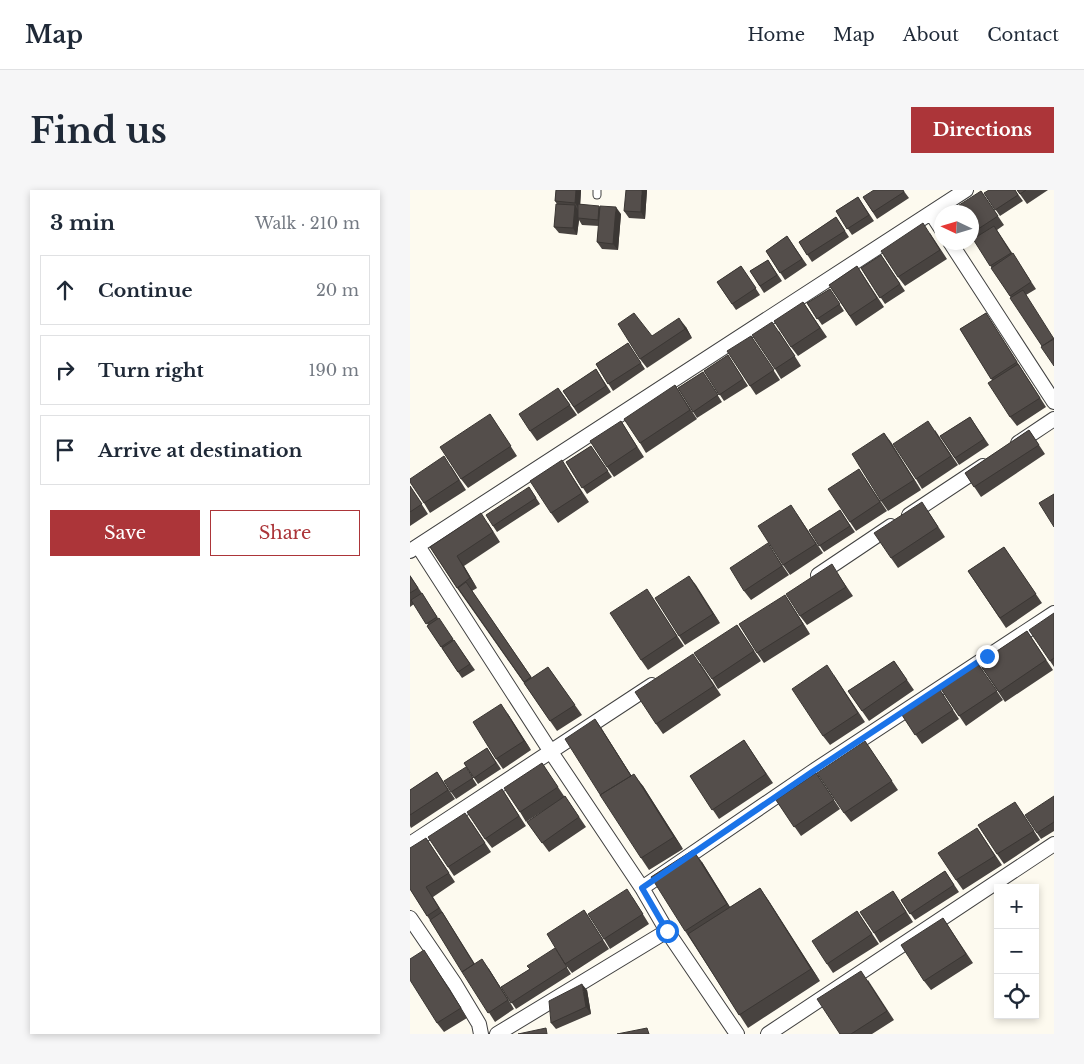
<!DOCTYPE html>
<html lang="en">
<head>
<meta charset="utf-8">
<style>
  :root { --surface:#fff; --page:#f6f6f7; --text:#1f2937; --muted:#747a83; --line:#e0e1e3; --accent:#ac3539 }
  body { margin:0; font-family:"Libre Baskerville",serif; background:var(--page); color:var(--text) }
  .controls { position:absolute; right:15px; bottom:15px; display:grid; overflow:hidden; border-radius:0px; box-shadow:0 2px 8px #0003 }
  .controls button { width:45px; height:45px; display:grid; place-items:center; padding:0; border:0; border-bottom:1px solid var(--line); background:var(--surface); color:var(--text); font:25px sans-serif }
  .compass { position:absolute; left:524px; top:15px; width:45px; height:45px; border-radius:50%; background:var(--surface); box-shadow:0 2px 8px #0003; rotate:274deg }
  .stop { position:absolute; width:15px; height:15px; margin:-11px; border:4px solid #1a73e8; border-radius:50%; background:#fff }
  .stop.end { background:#1a73e8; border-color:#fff; box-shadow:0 1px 5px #0008 }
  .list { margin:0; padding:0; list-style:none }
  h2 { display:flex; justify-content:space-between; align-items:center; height:65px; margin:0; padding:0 20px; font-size:21px }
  h2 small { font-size:16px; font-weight:400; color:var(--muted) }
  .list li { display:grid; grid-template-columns:32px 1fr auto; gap:15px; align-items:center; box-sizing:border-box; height:70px; margin:0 10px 10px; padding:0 10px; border:1px solid var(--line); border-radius:0px }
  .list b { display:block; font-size:19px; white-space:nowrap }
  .list em { font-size:16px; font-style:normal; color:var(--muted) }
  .actions { display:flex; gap:10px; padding:15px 20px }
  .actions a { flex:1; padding:11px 0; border:1px solid var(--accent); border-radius:0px; text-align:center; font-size:18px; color:var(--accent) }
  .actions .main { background:var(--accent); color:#fff }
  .icon { flex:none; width:28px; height:28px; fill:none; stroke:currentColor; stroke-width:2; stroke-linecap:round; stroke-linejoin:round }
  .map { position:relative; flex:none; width:644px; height:844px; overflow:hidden; border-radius:0px }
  header { display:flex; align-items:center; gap:30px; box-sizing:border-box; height:70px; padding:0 25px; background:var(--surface); border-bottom:1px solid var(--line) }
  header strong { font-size:24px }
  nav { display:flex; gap:28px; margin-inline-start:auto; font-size:18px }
  .intro { display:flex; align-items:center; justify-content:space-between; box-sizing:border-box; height:120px; padding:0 30px }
  h1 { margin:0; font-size:35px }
  .button { padding:12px 22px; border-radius:0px; background:var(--accent); color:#fff; font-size:18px; font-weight:700 }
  main { display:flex; gap:30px; padding:0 30px }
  aside { flex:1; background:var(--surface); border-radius:0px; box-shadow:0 2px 8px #0003 }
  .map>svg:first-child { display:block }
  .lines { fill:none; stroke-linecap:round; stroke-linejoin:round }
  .lane-casing { stroke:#404040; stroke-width:9 }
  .street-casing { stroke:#404040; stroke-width:16 }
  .lane { stroke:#fff; stroke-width:7 }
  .street { stroke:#fff; stroke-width:14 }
  .wall { fill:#484340 }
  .shaded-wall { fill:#3b3734 }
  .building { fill:#544e4b; stroke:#3b3734 }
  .route { stroke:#1a73e8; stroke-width:6 }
</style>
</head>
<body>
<header>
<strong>Map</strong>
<nav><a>Home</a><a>Map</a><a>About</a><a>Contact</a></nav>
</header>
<div class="intro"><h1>Find us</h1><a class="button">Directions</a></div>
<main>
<aside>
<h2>3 min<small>Walk · 210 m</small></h2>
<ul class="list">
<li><svg class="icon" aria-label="ahead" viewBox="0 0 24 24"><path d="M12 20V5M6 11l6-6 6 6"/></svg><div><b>Continue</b></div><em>20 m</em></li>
<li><svg class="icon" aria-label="right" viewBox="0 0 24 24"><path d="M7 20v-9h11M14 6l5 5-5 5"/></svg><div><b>Turn right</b></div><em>190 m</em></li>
<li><svg class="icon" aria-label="arrive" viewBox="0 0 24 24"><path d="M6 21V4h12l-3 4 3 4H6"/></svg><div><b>Arrive at destination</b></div></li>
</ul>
<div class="actions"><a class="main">Save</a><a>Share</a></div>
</aside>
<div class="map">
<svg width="644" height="844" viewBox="0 0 644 844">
  <rect width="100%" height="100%" fill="#fdfaef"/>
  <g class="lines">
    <defs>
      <path id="lane" d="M187,5V0"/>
      <path id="street" d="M521,23L532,40
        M540,52L644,212
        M608,253L644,229
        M499,325L573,276
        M8,356L141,562L232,698L257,741L327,844
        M0,361L556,0
        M408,385L481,336
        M0,654L242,495
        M232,698L402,582L644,423
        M0,728L45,794L69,834L71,844
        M87,844L257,741
        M358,844L644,654"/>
    </defs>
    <!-- lane casing -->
    <use href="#lane" class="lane-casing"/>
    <!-- street casing -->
    <use href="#street" class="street-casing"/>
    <!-- lane -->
    <use href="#lane" class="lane"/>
    <!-- street -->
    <use href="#street" class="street"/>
  </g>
  <!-- wall -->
  <path class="wall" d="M146,0H171L170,14L190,18L211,24L208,60L192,59L187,52L189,36L172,35L169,30L167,45L149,43L144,37L147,14L145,11Z
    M237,0L235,29L219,28L214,21Z
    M493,0L499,8L467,29L453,7Z
    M605,0L613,11L590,26L574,3Z
    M607,0H638L617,14Z
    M571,1L594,35L587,40L626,99L616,105L632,156L562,47V22Z
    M448,7L464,31L442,45L426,21Z
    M426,27L439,47L402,72L389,52Z
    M520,43L537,69L495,96L488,87Z
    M377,46L397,75L375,90L356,61Z
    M471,65L495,101L475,114L451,78Z
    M358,70L372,91L354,103L340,81Z
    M331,76L350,105L326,120L307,92Z
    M447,76L474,117L446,136L419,95Z
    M420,99L434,121L412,135L397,113Z
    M393,112L417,147L388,166L381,157Z
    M576,123L636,217L607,236L600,227L582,190L550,139Z
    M276,137L282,148L237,178L230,169L242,146Z
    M369,141L391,176L371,189L365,179Z
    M341,146L370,190L346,205L340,196Z
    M218,153L235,179L203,201L186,174Z
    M318,165L338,196L314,211L294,181Z
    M186,179L201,202L168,224L153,201Z
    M293,182L312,212L287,228L268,198Z
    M265,195L287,229L236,263L230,253Z
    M148,198L167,225L127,251L120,241Z
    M80,224L107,266L58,298L51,289Z
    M560,227L579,255L549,275L530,246Z
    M211,231L234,267L204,287L197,277Z
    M525,240L548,275L512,299L506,289Z
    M619,240L635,264L571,307L555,283Z
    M474,243L511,300L478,321L471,311Z
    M181,256L202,287L177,304L156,272Z
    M41,276L56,300L20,323L14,313Z
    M158,280L179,312L148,333L141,323Z
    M455,288L477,321L446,341L440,332Z
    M0,296L18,324L0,336Z
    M119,297L130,314L87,342L83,336Z
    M430,320L445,342L414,362L399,340Z
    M518,321L535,347L488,378L481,368Z
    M387,324L413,363L380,385L373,375Z
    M78,333L90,352L54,376L67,398L62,401L122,488L138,477L172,525L147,541L114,493L47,398L20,357Z
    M594,357L632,413L596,438L558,381Z
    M364,363L379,385L341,410L334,401Z
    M428,384L443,406L397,435L390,426Z
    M0,385L28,428L65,480L52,488L17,436L18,435L4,414L0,417Z
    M279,386L310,433L275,455L269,446Z
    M375,405L400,444L354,473L347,463Z
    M243,409L274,456L238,480L231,470Z
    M644,423V477L640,471Z
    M327,435L351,471L308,499L302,489Z
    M617,441L643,480L595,512L569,473Z
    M484,471L504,500L459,531L438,501Z
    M290,473L311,505L253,544L246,534Z
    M568,474L593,510L556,536L531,499Z
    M424,485L455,532L420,555L413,546Z
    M530,500L549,529L512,554L492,525Z
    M98,524L121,560L93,579L86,569Z
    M185,529L221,585L233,596L273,659L239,680L231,668Z
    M334,550L363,593L309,629L280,586Z
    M455,551L488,600L441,632L434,623Z
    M77,558L91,579L68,594L54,573Z
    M132,573L154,606H155L176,637L139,662L117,632L136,619L116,632L110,622Z
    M27,582L45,609L1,638L0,636V600Z
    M406,583L430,619L391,646L366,610Z
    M60,584L67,595L46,609L41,602Z
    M92,599L116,636L82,658L75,649Z
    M644,606V641L631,649L627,643Z
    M611,621L630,650L594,674L587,664Z
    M62,633L81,662L44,686L38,677Z
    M567,638L592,675L553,700L546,690Z
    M16,648L45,692L23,707L65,774L79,779L104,819L85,832L0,699Z
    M292,672L320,717L350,698L410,791L338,838L275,741Z
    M535,681L549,702L505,730L491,710Z
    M483,701L503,732L470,753L464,743Z
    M223,708L239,734L200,759L194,749Z
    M174,720L199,759L162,783L155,774Z
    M447,721L469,754L423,783L417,774Z
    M533,728L563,773L521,800L514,791Z
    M149,765L161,784L106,819L91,797L120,779Z
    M20,770L57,828L34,842L27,833Z
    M458,790L484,830L462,844H430Z
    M177,800L181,824L146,839L141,833Z"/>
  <!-- shaded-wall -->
  <path class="shaded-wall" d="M166,0H171L170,20L165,13Z
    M232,0H237L235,29L231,22Z
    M165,15L169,22L168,28L169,30L167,45L163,38Z
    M189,16L193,22L192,36L188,30Z
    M206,17L211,24L208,60L203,54Z
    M269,128L276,137L282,148L275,139Z
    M474,243L481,252L511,300L504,290Z
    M47,366L54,376L67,398L60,388Z
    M279,386L286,395L310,433L303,424Z
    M375,405L381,414L400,444L393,434Z
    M91,514L98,524L121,560L114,551Z
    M185,529L192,539L228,596L221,587Z
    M224,584L233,596L273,659L264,647Z
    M283,660L292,672L326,727L317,714Z
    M350,698L359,711L410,791L401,779Z
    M14,760L20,770L57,828L51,818Z
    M72,769L79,779L104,819L98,810Z
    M172,794L177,800L181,824L176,817Z"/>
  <!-- building -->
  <path class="building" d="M146,0H166L165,13L145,11Z
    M216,0H232L231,22L214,21Z
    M464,0H493L494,2L463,22L453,7Z
    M579,0H605L608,5L585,20L574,3Z
    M607,0H616L610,4Z
    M571,1L588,26L562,43V22H545L543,19Z
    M448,7L459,25L437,39L426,21Z
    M146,14L165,15L163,38L144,37Z
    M168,14L189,16L188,30L168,28Z
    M190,16L206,17L203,54L187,52Z
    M426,27L435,41L397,65L389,52Z
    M513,33L530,60L488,87L471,61Z
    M584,36L601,63L580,76L563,49Z
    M377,46L392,69L370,83L356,61Z
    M603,63L621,92L600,106L581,78Z
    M471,65L490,94L470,108L451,78Z
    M358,70L367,85L350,96L340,81Z
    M331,76L346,98L322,114L307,92Z
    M447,76L467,108L440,126L419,95Z
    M420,99L430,114L407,129L397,113Z
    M613,100L644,149L632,156L600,108Z
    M393,112L410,138L381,157L364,131Z
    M224,123L242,146L269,128L275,139L230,169L208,134Z
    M576,123L607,172L581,189L550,139Z
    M362,132L385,166L365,179L342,145Z
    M341,146L364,180L340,196L317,161Z
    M644,148V176L631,157Z
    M218,153L231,173L198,194L186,174Z
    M318,165L333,189L309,205L294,181Z
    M608,174L630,208L600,227L578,193Z
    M186,179L196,196L164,217L153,201Z
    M293,182L308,205L283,222L268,198Z
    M265,195L280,220L230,253L214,229Z
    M148,198L160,215L120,241L109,224Z
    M80,224L101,256L51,289L30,257Z
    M560,227L574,249L545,268L530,246Z
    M211,231L227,257L197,277L180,251Z
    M518,231L541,266L506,289L483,254Z
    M619,240L629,255L564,297L555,283Z
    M474,243L504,290L471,311L442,264Z
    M181,256L198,281L172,298L156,272Z
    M34,266L49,290L14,313L0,292V289Z
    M152,270L172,303L141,323L120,291Z
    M449,279L470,312L440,332L418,299Z
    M0,296L12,314L0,322Z
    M119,297L126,308L83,336L76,325Z
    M644,304V337L629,313Z
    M512,312L528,337L481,368L464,343Z
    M381,315L406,354L373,375L348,336Z
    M430,320L440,336L409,356L399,340Z
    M71,323L83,342L47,366L60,388L47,398L20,357Z
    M358,353L372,376L334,401L320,378Z
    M594,357L626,404L590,428L558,381Z
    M422,374L436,397L390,426L376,404Z
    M0,386L8,398L0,403Z
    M279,386L303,424L269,446L245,408Z
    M56,392L121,487L114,492L48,398Z
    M237,399L267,446L231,470L200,423Z
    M12,403L27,427L16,434L1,410Z
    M375,405L393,434L347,463L329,434Z
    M644,423V468L640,471L619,440Z
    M29,428L43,449L31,457L17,436Z
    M327,435L344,461L302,489L284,463Z
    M617,441L636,470L589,502L569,473Z
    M44,450L60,474L48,482L32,458Z
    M283,464L304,496L246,534L225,502Z
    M484,471L497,490L452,521L438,501Z
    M568,474L587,501L549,526L531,499Z
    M417,475L448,523L413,546L382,499Z
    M138,477L165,515L140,531L114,493Z
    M530,500L543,520L505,545L492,525Z
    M91,514L114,551L86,569L63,532Z
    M185,529L221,586L190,605L191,606L155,549Z
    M334,550L356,584L302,620L280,586Z
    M455,551L482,591L434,623L407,583Z
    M77,558L86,573L64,588L54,573Z
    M132,573L148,597L110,622L94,598Z
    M56,577L63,588L41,602L34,591Z
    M27,582L38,600L0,625V600Z
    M406,583L424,610L384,637L366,610Z
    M224,584L264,647L231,668L190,605Z
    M92,599L109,626L75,649L57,622Z
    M155,606L169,627L132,653L117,632Z
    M644,606V632L627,643L615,625Z
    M605,612L624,641L587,664L568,635Z
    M55,623L75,653L38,677L18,647Z
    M567,638L585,666L546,690L528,663Z
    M16,648L39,683L16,697L29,718L17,726L0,699V658Z
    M283,660L317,714L275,741L241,687Z
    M535,681L544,695L500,724L491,710Z
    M350,698L401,779L329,825L278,744Z
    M217,699L233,724L194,749L178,724Z
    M483,701L496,722L464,743L450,722Z
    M174,720L193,750L155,774L137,744Z
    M447,721L462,744L417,774L402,751Z
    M32,722L64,774L52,782L20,730Z
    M533,728L556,764L514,791L491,755Z
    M145,758L157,777L101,813L91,797L120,779L117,776Z
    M14,760L51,818L27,833L0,790V769Z
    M72,769L98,810L78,823L52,782Z
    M451,781L477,821L441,844H430L407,809Z
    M172,794L176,817L141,833L139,811Z
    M136,838L137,844H108Z
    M237,838L239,844H207Z"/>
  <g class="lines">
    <!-- route -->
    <path class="route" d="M257,741L232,698L402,582L577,466"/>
  </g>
</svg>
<div class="controls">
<button>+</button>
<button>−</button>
<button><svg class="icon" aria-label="locate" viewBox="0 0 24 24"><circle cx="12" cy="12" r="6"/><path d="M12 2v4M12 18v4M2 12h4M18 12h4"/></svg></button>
</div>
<svg class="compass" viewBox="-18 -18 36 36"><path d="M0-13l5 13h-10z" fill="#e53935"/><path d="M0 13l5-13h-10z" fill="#747a83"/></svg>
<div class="stop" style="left:257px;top:741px"></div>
<div class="stop end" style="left:577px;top:466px"></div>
</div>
</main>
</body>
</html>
